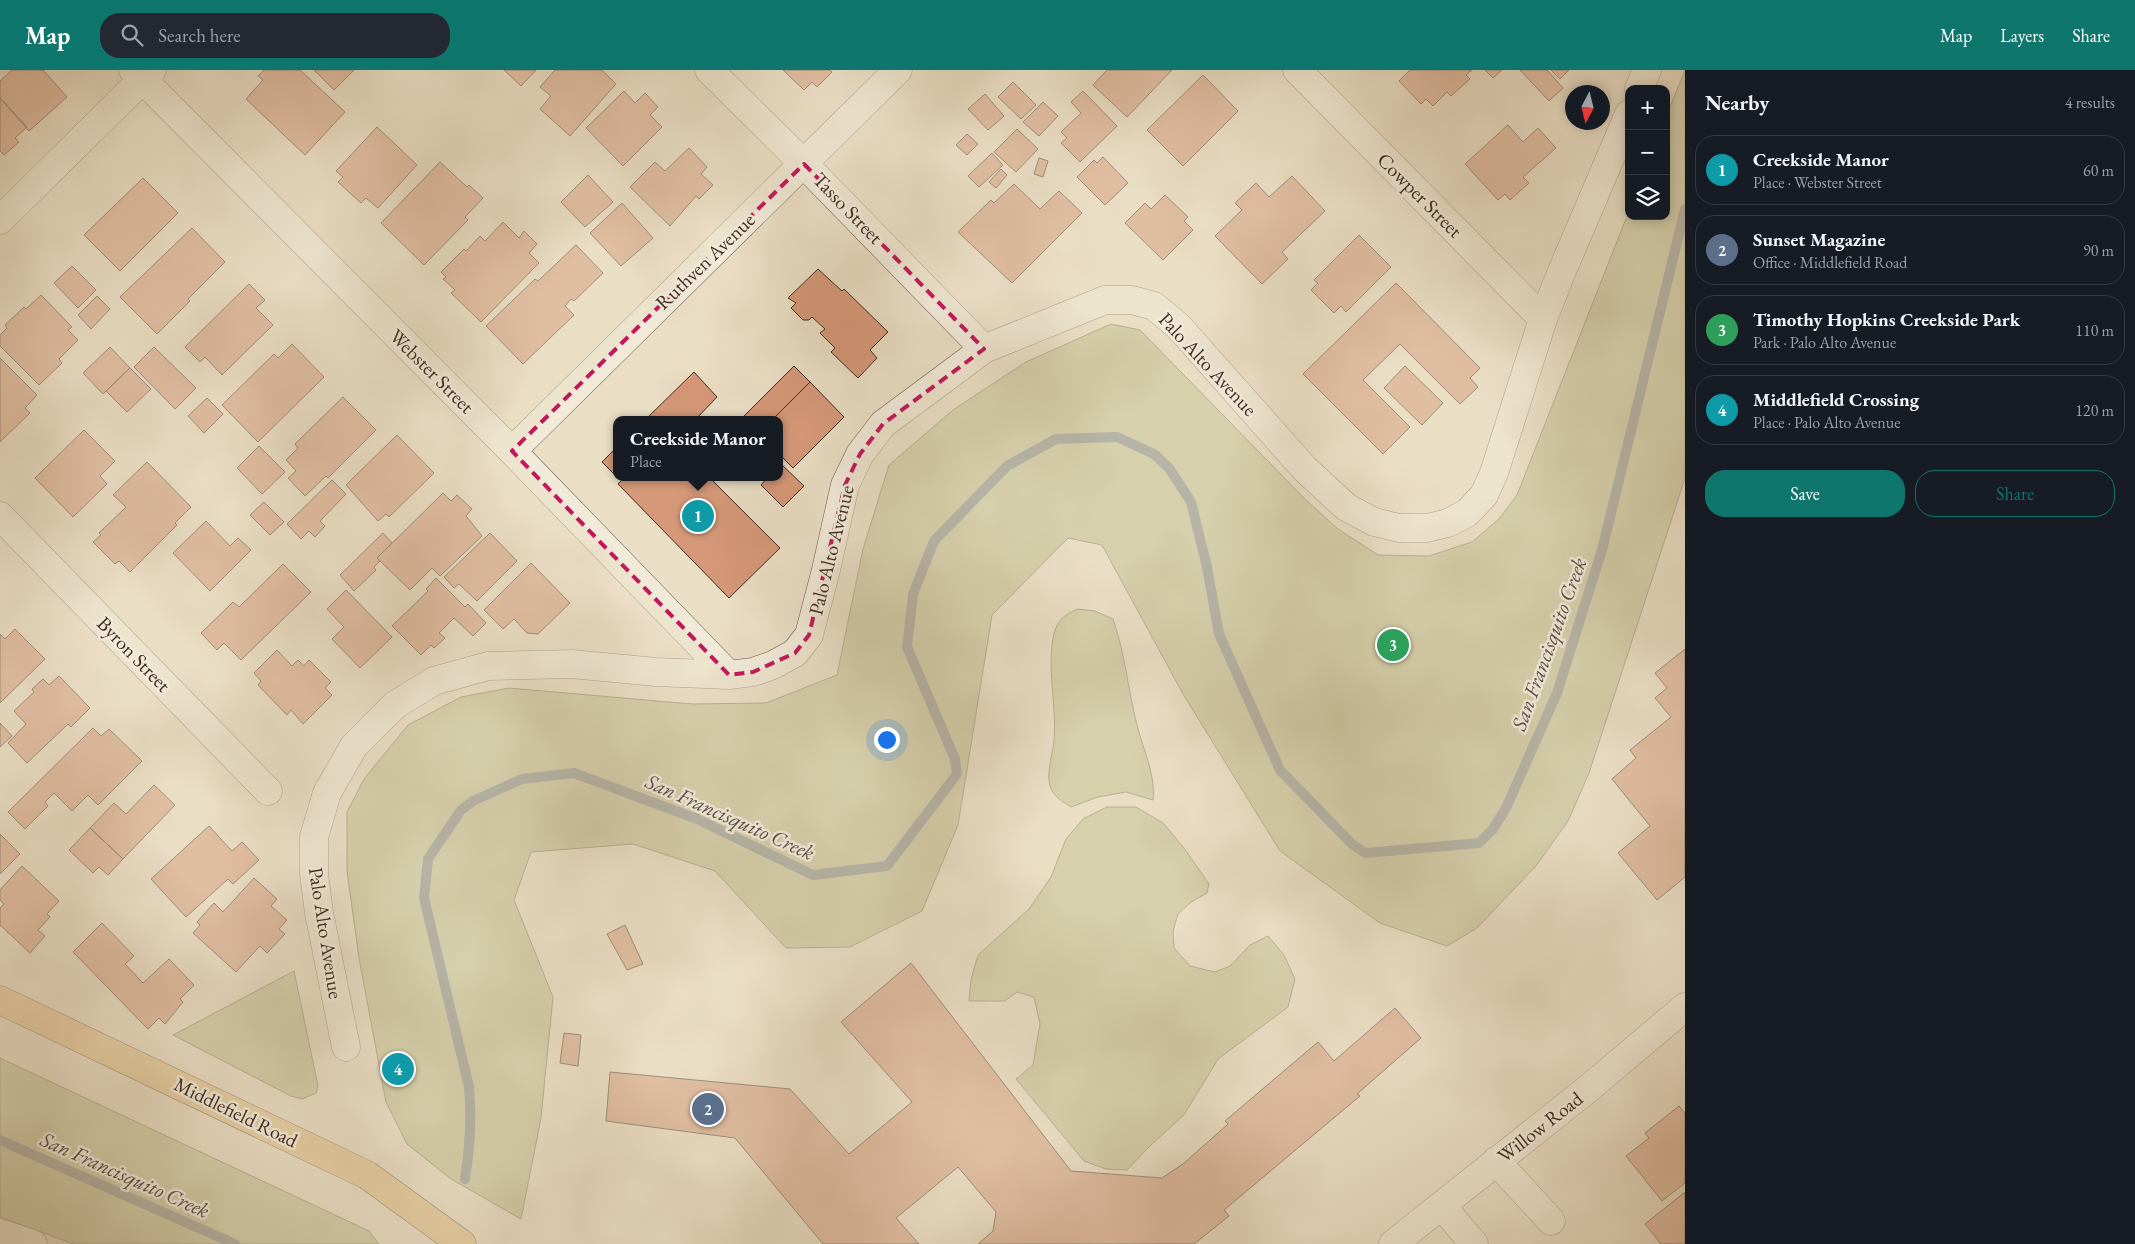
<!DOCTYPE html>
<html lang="en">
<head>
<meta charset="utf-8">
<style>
  :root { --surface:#171b24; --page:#242831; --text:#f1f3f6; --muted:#9ea1a6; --line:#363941; --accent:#0f766e }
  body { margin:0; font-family:"EB Garamond",serif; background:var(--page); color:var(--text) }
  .controls { position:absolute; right:15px; top:15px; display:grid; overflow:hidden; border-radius:10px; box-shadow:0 2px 12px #0003 }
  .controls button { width:45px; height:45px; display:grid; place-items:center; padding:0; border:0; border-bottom:1px solid var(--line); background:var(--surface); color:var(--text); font:25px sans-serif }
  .compass { position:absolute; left:1565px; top:15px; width:45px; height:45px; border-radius:50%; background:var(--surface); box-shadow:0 2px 12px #0003; rotate:187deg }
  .you { position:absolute; left:886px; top:669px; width:18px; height:18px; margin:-12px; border:4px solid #fff; border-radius:50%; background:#1a73e8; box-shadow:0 0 0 8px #1a73e833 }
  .badge { display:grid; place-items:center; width:32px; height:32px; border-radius:50%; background:var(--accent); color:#fff; font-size:16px; font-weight:700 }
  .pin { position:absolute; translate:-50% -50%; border:2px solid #fff; box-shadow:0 1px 5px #0006 }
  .popup { position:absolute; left:613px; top:346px; width:170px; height:65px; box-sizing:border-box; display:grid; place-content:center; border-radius:10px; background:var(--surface); filter:drop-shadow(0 1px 4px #0005); font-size:16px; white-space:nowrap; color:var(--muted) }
  .popup b { font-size:19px; color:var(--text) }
  .popup::after { content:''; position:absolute; left:50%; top:100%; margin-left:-10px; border:10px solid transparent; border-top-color:var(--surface) }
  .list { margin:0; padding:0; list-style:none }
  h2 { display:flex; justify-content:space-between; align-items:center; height:65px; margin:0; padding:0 20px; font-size:21px }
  h2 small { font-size:16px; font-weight:400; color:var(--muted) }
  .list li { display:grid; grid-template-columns:32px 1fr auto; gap:15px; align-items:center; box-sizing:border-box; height:70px; margin:0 10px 10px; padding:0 10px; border:1px solid var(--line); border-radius:20px }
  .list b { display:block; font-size:19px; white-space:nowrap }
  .list p { margin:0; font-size:16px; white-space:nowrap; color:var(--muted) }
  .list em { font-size:16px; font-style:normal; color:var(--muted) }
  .actions { display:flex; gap:10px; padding:15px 20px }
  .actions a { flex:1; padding:11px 0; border:1px solid var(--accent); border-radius:20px; text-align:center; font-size:18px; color:var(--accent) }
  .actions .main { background:var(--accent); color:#fff }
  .icon { flex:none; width:28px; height:28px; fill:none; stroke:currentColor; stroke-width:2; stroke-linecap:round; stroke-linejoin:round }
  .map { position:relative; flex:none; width:1685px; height:1174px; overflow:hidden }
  header { display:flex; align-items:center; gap:30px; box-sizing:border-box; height:70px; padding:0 25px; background:var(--accent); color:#fff }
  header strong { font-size:24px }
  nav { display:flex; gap:28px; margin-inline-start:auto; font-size:18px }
  .search { width:350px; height:45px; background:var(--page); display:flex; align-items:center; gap:12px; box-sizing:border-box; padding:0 18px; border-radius:20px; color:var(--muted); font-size:19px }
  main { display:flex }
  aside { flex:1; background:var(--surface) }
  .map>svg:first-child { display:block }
  .green { fill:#bfbf8f; stroke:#807658 }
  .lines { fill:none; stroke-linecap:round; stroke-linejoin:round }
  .stream { stroke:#798180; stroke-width:10 }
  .building { fill:#d59878; stroke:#412c20 }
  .minor-casing { stroke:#6b5849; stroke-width:29 }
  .major-casing { stroke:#412c20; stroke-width:29 }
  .minor { stroke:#f1ead9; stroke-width:28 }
  .major { stroke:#e5bf82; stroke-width:28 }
  .marked { fill:none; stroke:#c2185b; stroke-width:4; stroke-dasharray:10 6; stroke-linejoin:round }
  .labels { text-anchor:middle; stroke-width:5; stroke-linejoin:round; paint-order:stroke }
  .street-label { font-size:20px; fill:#412c20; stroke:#f1ead9 }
  .water-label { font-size:21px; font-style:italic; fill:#584f48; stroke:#f1ead9 }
</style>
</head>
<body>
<header>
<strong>Map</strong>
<div class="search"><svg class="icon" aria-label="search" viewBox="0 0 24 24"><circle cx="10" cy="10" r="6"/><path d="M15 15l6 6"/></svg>Search here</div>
<nav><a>Map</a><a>Layers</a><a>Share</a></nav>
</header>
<main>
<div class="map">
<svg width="1685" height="1174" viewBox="0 0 1685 1174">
  <rect width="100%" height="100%" fill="#eadec5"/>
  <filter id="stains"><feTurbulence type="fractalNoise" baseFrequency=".004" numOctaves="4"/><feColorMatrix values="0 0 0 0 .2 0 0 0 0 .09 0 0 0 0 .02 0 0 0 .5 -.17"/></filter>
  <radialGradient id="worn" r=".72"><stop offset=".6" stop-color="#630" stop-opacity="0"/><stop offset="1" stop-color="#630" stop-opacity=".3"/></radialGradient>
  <!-- green -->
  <path class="green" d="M1685,0V408L1589,703L1568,751L1536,796L1477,858L1447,876L1380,853L1280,781L1183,624L1102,475L1068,468L992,545L958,755L922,841L850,877L786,878L715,801L633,774L531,782L514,830L553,927L541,1048L521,1149L451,1109L407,1074L386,1032L359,888L347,801V742L364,709L408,655L461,627L509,618L692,634L766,633L837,605L863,479L889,395L953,340L1026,292L1111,254L1140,260L1306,430L1338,459L1378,485L1429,486L1472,472L1499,449L1517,425L1629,141V146H1666V47Z
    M1077,539L1095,541L1113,549C1125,583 1128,620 1137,655C1143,679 1156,706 1153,730L1126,722L1098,727L1071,737C1063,732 1053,726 1050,716C1046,701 1053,684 1054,670C1057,635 1046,597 1054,563C1058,549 1065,545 1077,539Z
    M1107,737H1136L1163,753L1184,778L1209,814L1207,823L1191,832L1178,844L1173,861L1174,878L1190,896L1215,902L1230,896L1250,875L1268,866L1284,885L1295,909L1288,937L1218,989L1184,1045L1150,1076L1127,1100L1106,1099L1084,1091L1016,1009L1033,995L1040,954L1034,927L1017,922L1005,931H969L971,909L978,885L1029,839L1051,807L1066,769L1083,749Z
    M294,901L318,1016L316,1023L302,1029L291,1026L173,965Z
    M0,988L369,1161L379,1174H74L0,1147Z"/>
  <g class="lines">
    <!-- stream -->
    <path class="stream" d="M0,1070L235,1174
      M465,1109C470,1077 472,1049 469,1017L424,828L428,789L461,740L473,731L522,709L574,703L697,749L813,805L887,796L957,704L955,689L907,577L913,524L934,471L1007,396L1056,369L1117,367L1154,384L1169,398L1191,432L1207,497L1219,564L1280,700L1352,774L1365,783L1479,773L1493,759L1506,738L1557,623L1602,480L1685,139"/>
  </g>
  <!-- building -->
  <path class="building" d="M12,0H43L67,27L29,61L0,28V11Z
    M264,0H300L345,42L305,85L246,29L263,10L258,6Z
    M314,0H354L334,20Z
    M504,0H536L521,16Z
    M555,0H602L616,14L570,66L540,39L551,26L540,17Z
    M783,0H830L832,2L817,17L812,12L804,20Z
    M1107,0H1172L1127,47L1093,15Z
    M1410,0H1472L1466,5L1470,9L1451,26L1447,22L1433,36L1426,29L1421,34L1399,11Z
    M1485,0H1502L1493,8Z
    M1520,0H1547L1563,18L1549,31Z
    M1551,0H1569L1560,9Z
    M1203,5L1238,41L1183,96L1147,60Z
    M1013,12L1036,35L1021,49L998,27Z
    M624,21L635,33L645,23L658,37L650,45L662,57L623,96L586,58Z
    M1083,21L1117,56L1080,92L1061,73L1067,68L1061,62L1081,43L1071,32Z
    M985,24L1004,46L988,60L968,39Z
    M0,28L27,57L15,68L19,72L4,85L0,81Z
    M1043,32L1058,46L1039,66L1023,52Z
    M1508,55L1523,72L1538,58L1556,78L1523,107L1529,113L1510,130L1505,124L1498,130L1465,94Z
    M377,57L417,95L378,138L366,128L361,133L338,112L343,107L336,101Z
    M1017,59L1038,79L1016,102L994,82Z
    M967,64L978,74L967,85L956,75Z
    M689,78L707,97L701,104L713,115L699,129L696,126L670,156L630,117L655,92L665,101Z
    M992,83L1003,95L979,117L968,106Z
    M1103,87L1128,113L1105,135L1077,107L1094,90L1097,93Z
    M1039,88L1048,91L1043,107L1034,104Z
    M440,92L467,117L469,115L483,128L465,147L468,150L424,195L381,153Z
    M1001,99L1007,105L996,118L989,112Z
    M588,105L613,132L585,157L561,132Z
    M1292,106L1325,141L1282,182L1288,189L1262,214L1215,166L1242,140L1235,133L1256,113L1269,127Z
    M143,108L178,143L120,201L84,165Z
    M1014,114L1040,139L1059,121L1082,143L1012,213L958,162L991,130L994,133Z
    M1165,125L1188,147L1184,151L1193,160L1163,190L1125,153L1145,133L1151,139Z
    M622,133L653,168L621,196L590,163Z
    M503,152L519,168L524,161L537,174L529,183L539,193L481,252L451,223L455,220L443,209L446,207L441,202L464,179L466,181L480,166L485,171Z
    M192,158L225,192L188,229L190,231L157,264L120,227Z
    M1359,165L1391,197L1346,242L1341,236L1334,243L1311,220L1318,213L1314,210Z
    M576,175L603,203L574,231L571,229L565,236L574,245L523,294L486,256L535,209L538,211Z
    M72,196L96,220L78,238L54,213Z
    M818,199L842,221L844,219L888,262L870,280L877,288L858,308L831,282L835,278L820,263L825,259L812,247L809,250H803L791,238L796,233L788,228Z
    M1396,213L1480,298L1470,308L1478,317L1460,334L1400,274L1363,310L1410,357L1383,384L1303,304Z
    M249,214L265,230L256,238L273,255L222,305L205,287L200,292L185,277Z
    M41,225L72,257L68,260L78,270L59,289L62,293L39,315L0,276V265L7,258L5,255L24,237L26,239Z
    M97,226L110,239L91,259L78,245Z
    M292,274L324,307L258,372L222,335L274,284L278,288Z
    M110,277L130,298L103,324L83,303Z
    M154,277L196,318L175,339L134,297Z
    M0,288L37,325L25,338L30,343L0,372Z
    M794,296L810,312L772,350H746L743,347Z
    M1405,296L1443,333L1422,355L1384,318Z
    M130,298L151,319L127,342L106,321Z
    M694,302L717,327L695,350H645Z
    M810,312L844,347L793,398L779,384V350H772Z
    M343,327L376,360L328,408L326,406L305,426L288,408L296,401L286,390L298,378L295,374Z
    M207,328L223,344L204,363L188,346Z
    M84,360L115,391L100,406L107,414L73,447L35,408Z
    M397,365L434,403L389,447L386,444L378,451L346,415Z
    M259,376L285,402L262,424L237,398Z
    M617,377V407L602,392Z
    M147,392L191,437L175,453L177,455L130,502L119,491L115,494L93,472L101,465L99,463L126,437L113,425Z
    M781,394L804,416L783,437L761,415L768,407H779V396Z
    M625,407H709L780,478L729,528L618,414Z
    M332,410L346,424L320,451L325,456L315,467L309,461L301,469L287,454Z
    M443,423L451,431L457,425L472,439L466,446L482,466L440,506L432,498L410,520L377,488Z
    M264,432L284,452L270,465L250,445Z
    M206,451L230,476L238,468L251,480L210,521L173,483Z
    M383,463L392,473L377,488L380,491L374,497L376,500L354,521L340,505Z
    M490,463L517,491L477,531L459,514L454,518L444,507Z
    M531,493L570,533L538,564L527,563L514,549L503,559L484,540Z
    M283,494L311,522L241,590L224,573L217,580L201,563L233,532L239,537Z
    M436,508L465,537L468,534L486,553L473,566L454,548L439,563L445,568L434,578L431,575L421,585L392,556L428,521L426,519Z
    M346,520L392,567L360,598L332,569L344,557L327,539Z
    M15,559L45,589L0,633V564L5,569Z
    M1685,579V807L1657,830L1618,783L1650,756L1612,709L1636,688L1630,680L1671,647L1655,628L1667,618L1655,603Z
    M277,580L292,596L298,590L304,596L309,590L331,612L325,618L332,625L303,654L291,640L287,645L258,615L261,611L254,603Z
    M59,606L90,638L71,657L68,654L27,693L8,673L26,654L14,641L34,622L32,619L43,609L49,615Z
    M0,653L12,666L0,677Z
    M93,658L101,666L109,659L142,691L98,735L88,725L72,741L54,723L45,732L48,736L25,759L8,742Z
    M154,715L175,735L123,789L90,758L114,733L126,744Z
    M209,756L232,781L242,772L259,790L233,814L228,809L186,847L151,809Z
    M90,758L123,789L108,805L99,797L93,803L69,780Z
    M0,764L20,784L0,804Z
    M22,796L59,831L47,844L50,847L38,860L45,866L30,883L0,855V838L4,834L0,830V820Z
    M254,808L277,829L271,836L287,850L279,859L285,864L267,883L260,876L236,902L193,863L200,855L197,852L214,833L223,842Z
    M102,853L134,886L125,894L143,913L169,889L194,915L180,929L183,932L165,954L159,948L148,959L73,882Z
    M625,855L643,894L627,900L607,864Z
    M911,893L1071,1101L1162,1108L1183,1094L1228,1054L1225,1051L1318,972L1334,991L1395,938L1421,968L1357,1024L1360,1026L1224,1140L1229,1146L1194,1174H978L993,1161L996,1142L958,1097L896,1148L919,1174H823L735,1068L606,1051L610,1002L790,1019L849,1084L912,1032L841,952Z
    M564,963L581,965L578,996L560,993Z
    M1679,1036L1685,1043V1113L1662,1131L1626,1086L1649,1068L1645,1063Z
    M1685,1122V1174H1661L1645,1154Z"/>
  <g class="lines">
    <defs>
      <path id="minor" d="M133,0L512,381L729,605
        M709,0L804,94L984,279
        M1297,0L1543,249
        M1639,19L1647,0
        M0,150L152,0
        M512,381L898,0
        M0,446L268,721
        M346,977L319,843L314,804V767L327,723L354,676L395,635L434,611L488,596L572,594L656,602L729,605L753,602L773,595L795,583L809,565L826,500L845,415L860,384L883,354L984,279L1105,230H1132L1154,236L1179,257L1305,399L1346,437L1374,452L1399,458H1427L1448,453L1467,443L1484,425L1494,403L1543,249L1562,201L1629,44
        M1496,1091L1551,1151
        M1442,1136L1474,1174
        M0,1163L33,1174
        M1393,1174L1589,1018L1685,937"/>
      <path id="major" d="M0,930L367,1105L462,1174"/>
    </defs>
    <!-- minor casing -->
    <use href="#minor" class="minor-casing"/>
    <!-- major casing -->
    <use href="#major" class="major-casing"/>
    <!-- minor -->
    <use href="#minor" class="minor"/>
    <!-- major -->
    <use href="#major" class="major"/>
  </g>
  <!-- marked area -->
  <path d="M0 0H1685V1174H0ZM804,94L984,279L883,354L860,384L845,415L809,565L795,583L753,602L729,605L512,381Z" fill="#eadec5" fill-opacity=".55" fill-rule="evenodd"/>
  <path class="marked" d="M804,94L984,279L883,354L860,384L845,415L809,565L795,583L753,602L729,605L512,381Z"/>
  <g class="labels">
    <!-- street labels -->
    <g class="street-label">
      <text transform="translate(1420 125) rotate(45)" y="7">Cowper Street</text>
      <text transform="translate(848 138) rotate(46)" y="7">Tasso Street</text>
      <text transform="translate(705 191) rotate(-44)" y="7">Ruthven Avenue</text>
      <text transform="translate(1208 294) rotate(47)" y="7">Palo Alto Avenue</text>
      <text transform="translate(432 301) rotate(45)" y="7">Webster Street</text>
      <text transform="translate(831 480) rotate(-76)" y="7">Palo Alto Avenue</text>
      <text transform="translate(134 584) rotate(46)" y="7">Byron Street</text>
      <text transform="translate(326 863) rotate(81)" y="7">Palo Alto Avenue</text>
      <text transform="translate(236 1042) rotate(26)" y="7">Middlefield Road</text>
      <text transform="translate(1540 1057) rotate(-38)" y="7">Willow Road</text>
    </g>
    <!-- water labels -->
    <g class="water-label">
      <text transform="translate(1549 574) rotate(-70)" y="7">San Francisquito Creek</text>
      <text transform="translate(730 747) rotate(24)" y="7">San Francisquito Creek</text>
      <text transform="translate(125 1105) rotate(24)" y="7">San Francisquito Creek</text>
    </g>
  </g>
  <rect width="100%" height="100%" filter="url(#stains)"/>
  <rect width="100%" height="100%" fill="url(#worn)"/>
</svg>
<div class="controls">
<button>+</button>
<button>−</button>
<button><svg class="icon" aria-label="layers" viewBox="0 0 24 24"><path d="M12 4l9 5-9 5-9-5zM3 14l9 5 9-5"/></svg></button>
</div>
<svg class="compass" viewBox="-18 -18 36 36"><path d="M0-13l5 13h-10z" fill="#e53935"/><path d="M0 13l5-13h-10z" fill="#9ea1a6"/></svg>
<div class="you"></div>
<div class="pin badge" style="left:698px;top:446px;background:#0f9aa8">1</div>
<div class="popup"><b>Creekside Manor</b>Place</div>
<div class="pin badge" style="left:708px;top:1039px;background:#5c6f8a">2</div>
<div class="pin badge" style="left:1393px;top:575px;background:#2e9e5b">3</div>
<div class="pin badge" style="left:398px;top:999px;background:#0f9aa8">4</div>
</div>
<aside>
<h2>Nearby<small>4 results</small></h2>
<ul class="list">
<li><span class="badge" style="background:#0f9aa8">1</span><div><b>Creekside Manor</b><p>Place · Webster Street</p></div><em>60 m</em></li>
<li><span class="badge" style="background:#5c6f8a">2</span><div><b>Sunset Magazine</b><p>Office · Middlefield Road</p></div><em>90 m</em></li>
<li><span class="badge" style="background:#2e9e5b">3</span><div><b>Timothy Hopkins Creekside Park</b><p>Park · Palo Alto Avenue</p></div><em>110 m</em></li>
<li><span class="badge" style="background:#0f9aa8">4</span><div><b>Middlefield Crossing</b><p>Place · Palo Alto Avenue</p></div><em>120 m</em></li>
</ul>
<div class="actions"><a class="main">Save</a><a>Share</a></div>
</aside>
</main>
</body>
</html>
